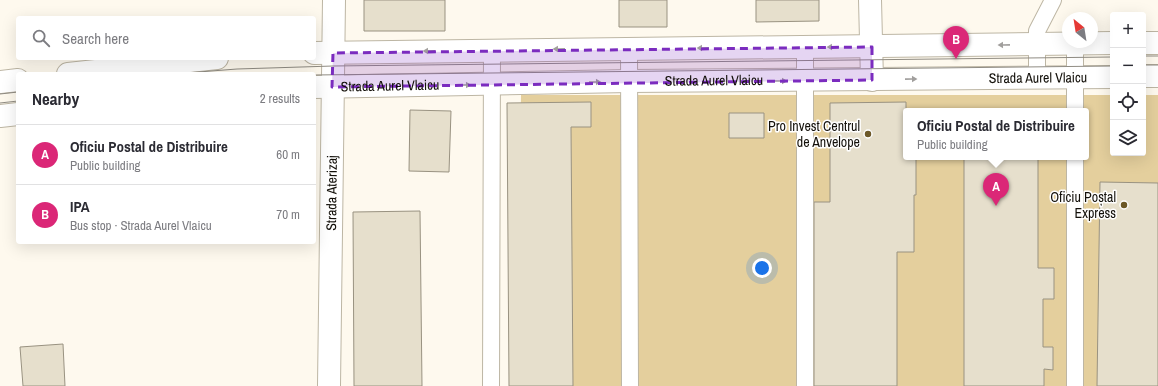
<!DOCTYPE html>
<html lang="en">
<head>
<meta charset="utf-8">
<style>
  :root { --surface:#fff; --page:#f7f7f7; --text:#2b2b33; --muted:#7c7c81; --line:#e1e1e2; --accent:#db2777 }
  body { margin:0; font-family:"Archivo Narrow",sans-serif; background:var(--page); color:var(--text) }
  .controls { position:absolute; right:12px; top:12px; display:grid; overflow:hidden; border-radius:4px; box-shadow:0 4px 16px #0002 }
  .controls button { width:36px; height:36px; display:grid; place-items:center; padding:0; border:0; border-bottom:1px solid var(--line); background:var(--surface); color:var(--text); font:20px sans-serif }
  .compass { position:absolute; left:1062px; top:12px; width:36px; height:36px; border-radius:50%; background:var(--surface); box-shadow:0 4px 16px #0002; rotate:330deg }
  .you { position:absolute; left:762px; top:268px; width:14px; height:14px; margin:-10px; border:3px solid #fff; border-radius:50%; background:#1a73e8; box-shadow:0 0 0 6px #1a73e833 }
  .badge { display:grid; place-items:center; width:26px; height:26px; border-radius:50%; background:var(--accent); color:#fff; font-size:13px; font-weight:700 }
  .pin { position:absolute; translate:-50% -33px; filter:drop-shadow(0 1px 2px #0008) }
  .pin::after { content:''; position:absolute; top:21px; width:14px; height:12px; background:inherit; clip-path:polygon(0 0,100% 0,50% 100%) }
  .popup { position:absolute; left:903px; top:108px; width:186px; height:52px; box-sizing:border-box; display:grid; place-content:center; border-radius:4px; background:var(--surface); filter:drop-shadow(0 1px 3px #0005); font-size:13px; white-space:nowrap; color:var(--muted) }
  .popup b { font-size:15px; color:var(--text) }
  .popup::after { content:''; position:absolute; left:50%; top:100%; margin-left:-8px; border:8px solid transparent; border-top-color:var(--surface) }
  .list { margin:0; padding:0; list-style:none }
  h2 { display:flex; justify-content:space-between; align-items:center; height:52px; margin:0; padding:0 16px; font-size:17px }
  h2 small { font-size:13px; font-weight:400; color:var(--muted) }
  .list li { display:grid; grid-template-columns:26px 1fr auto; gap:12px; align-items:center; box-sizing:border-box; height:60px; padding:0 16px; border-top:1px solid var(--line) }
  .list b { display:block; font-size:15px; white-space:nowrap }
  .list p { margin:0; font-size:13px; white-space:nowrap; color:var(--muted) }
  .list em { font-size:13px; font-style:normal; color:var(--muted) }
  .icon { flex:none; width:22px; height:22px; fill:none; stroke:currentColor; stroke-width:2; stroke-linecap:round; stroke-linejoin:round }
  .map { position:relative; flex:none; width:1158px; height:386px; overflow:hidden }
  .search { position:absolute; background:var(--surface); box-shadow:0 4px 16px #0002; left:16px; top:16px; width:300px; height:44px; display:flex; align-items:center; gap:10px; box-sizing:border-box; padding:0 14px; border-radius:4px; color:var(--muted); font-size:15px }
  .panel { position:absolute; background:var(--surface); box-shadow:0 4px 16px #0002; left:16px; top:72px; width:300px; height:172px; border-radius:4px }
  .map>svg:first-child { display:block }
  .green { fill:#e4cf9d; fill-rule:evenodd }
  .building { fill:#e6dfcc; stroke:#999281 }
  .lines { fill:none; stroke-linecap:round; stroke-linejoin:round }
  .lane-casing { stroke:#bdb6a4; stroke-width:18 }
  .street-casing { stroke:#bdb6a4; stroke-width:24 }
  .secondary-casing { stroke:#bdb6a4; stroke-width:24 }
  .lane { stroke:#fff; stroke-width:16 }
  .street { stroke:#fff; stroke-width:22 }
  .secondary { stroke:#fff; stroke-width:22 }
  .tram { stroke:#908c83; stroke-width:1 }
  .oneway { fill:#a19f9d }
  .marked { fill:#7b2cbf; fill-opacity:0.2; stroke:#7b2cbf; stroke-width:3; stroke-dasharray:8 5; stroke-linejoin:round }
  .poi-dot { fill:#6c5827; stroke:#fff; stroke-width:1.5 }
  .labels { text-anchor:middle; stroke-width:3; stroke-linejoin:round; paint-order:stroke }
  .street-label { font-size:14px; fill:#13100a; stroke:#fff }
  .poi-label { font-size:14px; fill:#13100a; stroke:#fff; text-anchor:end }
</style>
</head>
<body>
<div class="map">
<svg width="1158" height="386" viewBox="0 0 1158 386">
  <rect width="100%" height="100%" fill="#fef9ee"/>
  <!-- green -->
  <path class="green" d="M521,95H1113V153H1143V95H1158V386H517ZM906,111H1086V157H906Z"/>
  <!-- building -->
  <path class="building" d="M364,0H445V31H364Z
    M619,0H667V27H619Z
    M756,0H819V21L756,22Z
    M591,102V127H571L573,386H509L507,103Z
    M906,102V157H916V195H914V252H897V386H814V202H830V103Z
    M410,110L451,111L449,172L409,171Z
    M729,113H764V138H729Z
    M964,157H1038V268H1054V299H1043V347H1053V370L1044,369V386H964Z
    M1100,182L1158,183V386H1097Z
    M420,211L422,386H354L353,212Z
    M63,344L65,386H23L20,347Z"/>
  <g class="lines">
    <defs>
      <path id="lane" d="M1075,44V111
        M805,47V386
        M629,48L630,386
        M1037,77V31L1053,0
        M491,386L492,50
        M1075,386V157"/>
      <g id="street">
        <path d="M870,0L872,80"/>
        <path id="s1" d="M329,386L334,0"/>
      </g>
      <g id="secondary">
        <path d="M1143,43H1158"/>
        <path d="M314,53L1113,43"/>
        <path d="M68,74L217,58"/>
        <path d="M1143,76H1158"/>
        <path d="M0,82L18,80"/>
        <path id="s2" d="M314,87L629,81L1113,77"/>
        <path d="M0,116L18,114"/>
      </g>
    </defs>
    <!-- lane casing -->
    <use href="#lane" class="lane-casing"/>
    <!-- street casing -->
    <use href="#street" class="street-casing"/>
    <!-- secondary casing -->
    <use href="#secondary" class="secondary-casing"/>
    <!-- lane -->
    <use href="#lane" class="lane"/>
    <!-- street -->
    <use href="#street" class="street"/>
    <!-- secondary -->
    <use href="#secondary" class="secondary"/>
    <!-- tram -->
    <path class="tram" d="M1143,56H1158
      M1143,65H1158
      M173,74L237,69L333,66L1113,57
      M314,75L1113,66
      M0,94L18,92
      M0,103L18,101"/>
  </g>
  <!-- one-way arrows -->
  <defs><path id="oneway-solid" d="M-6-.8H1V-3.2L6.5 0L1 3.2V.8H-6Z"/></defs>
  <g class="oneway">
    <use href="#oneway-solid" transform="translate(1004 45) rotate(179)"/>
    <use href="#oneway-solid" transform="translate(833 47) rotate(179)"/>
    <use href="#oneway-solid" transform="translate(703 48) rotate(180)"/>
    <use href="#oneway-solid" transform="translate(559 49) rotate(179)"/>
    <use href="#oneway-solid" transform="translate(429 51) rotate(179)"/>
    <use href="#oneway-solid" transform="translate(911 79) rotate(-1)"/>
    <use href="#oneway-solid" transform="translate(781 81)"/>
    <use href="#oneway-solid" transform="translate(595 82) rotate(-1)"/>
    <use href="#oneway-solid" transform="translate(465 85) rotate(-1)"/>
  </g>
  <!-- marked area -->
  <path class="marked" d="M872,47V80L332,87L333,53Z"/>
  <!-- markers -->
  <g class="poi-dot">
    <circle cx="868" cy="134" r="4"/>
    <circle cx="1124" cy="205" r="4"/>
  </g>
  <g class="labels">
    <!-- street labels -->
    <g class="street-label">
      <text dy="5" stroke="none"><textPath href="#s2" startOffset="724">Strada Aurel Vlaicu</textPath></text>
      <text dy="5" stroke="none"><textPath href="#s2" startOffset="400">Strada Aurel Vlaicu</textPath></text>
      <text dy="5" stroke="none"><textPath href="#s2" startOffset="76">Strada Aurel Vlaicu</textPath></text>
      <text dy="5" stroke="none"><textPath href="#s1" startOffset="193">Strada Aterizaj</textPath></text>
    </g>
    <!-- poi labels -->
    <g class="poi-label">
      <text x="860" y="131">Pro Invest Centrul<tspan x="860" dy="16">de Anvelope</tspan></text>
      <text x="1116" y="202">Oficiu Poștal<tspan x="1116" dy="16">Express</tspan></text>
    </g>
  </g>
</svg>
<div class="controls">
<button>+</button>
<button>−</button>
<button><svg class="icon" aria-label="locate" viewBox="0 0 24 24"><circle cx="12" cy="12" r="6"/><path d="M12 2v4M12 18v4M2 12h4M18 12h4"/></svg></button>
<button><svg class="icon" aria-label="layers" viewBox="0 0 24 24"><path d="M12 4l9 5-9 5-9-5zM3 14l9 5 9-5"/></svg></button>
</div>
<svg class="compass" viewBox="-18 -18 36 36"><path d="M0-13l5 13h-10z" fill="#e53935"/><path d="M0 13l5-13h-10z" fill="#7c7c81"/></svg>
<div class="you"></div>
<div class="pin badge" style="left:996px;top:206px">A</div>
<div class="popup"><b>Oficiu Postal de Distribuire</b>Public building</div>
<div class="pin badge" style="left:956px;top:59px">B</div>
<div class="search"><svg class="icon" aria-label="search" viewBox="0 0 24 24"><circle cx="10" cy="10" r="6"/><path d="M15 15l6 6"/></svg>Search here</div>
<section class="panel">
<h2>Nearby<small>2 results</small></h2>
<ul class="list">
<li><span class="badge">A</span><div><b>Oficiu Postal de Distribuire</b><p>Public building</p></div><em>60 m</em></li>
<li><span class="badge">B</span><div><b>IPA</b><p>Bus stop · Strada Aurel Vlaicu</p></div><em>70 m</em></li>
</ul>
</section>
</div>
</body>
</html>
